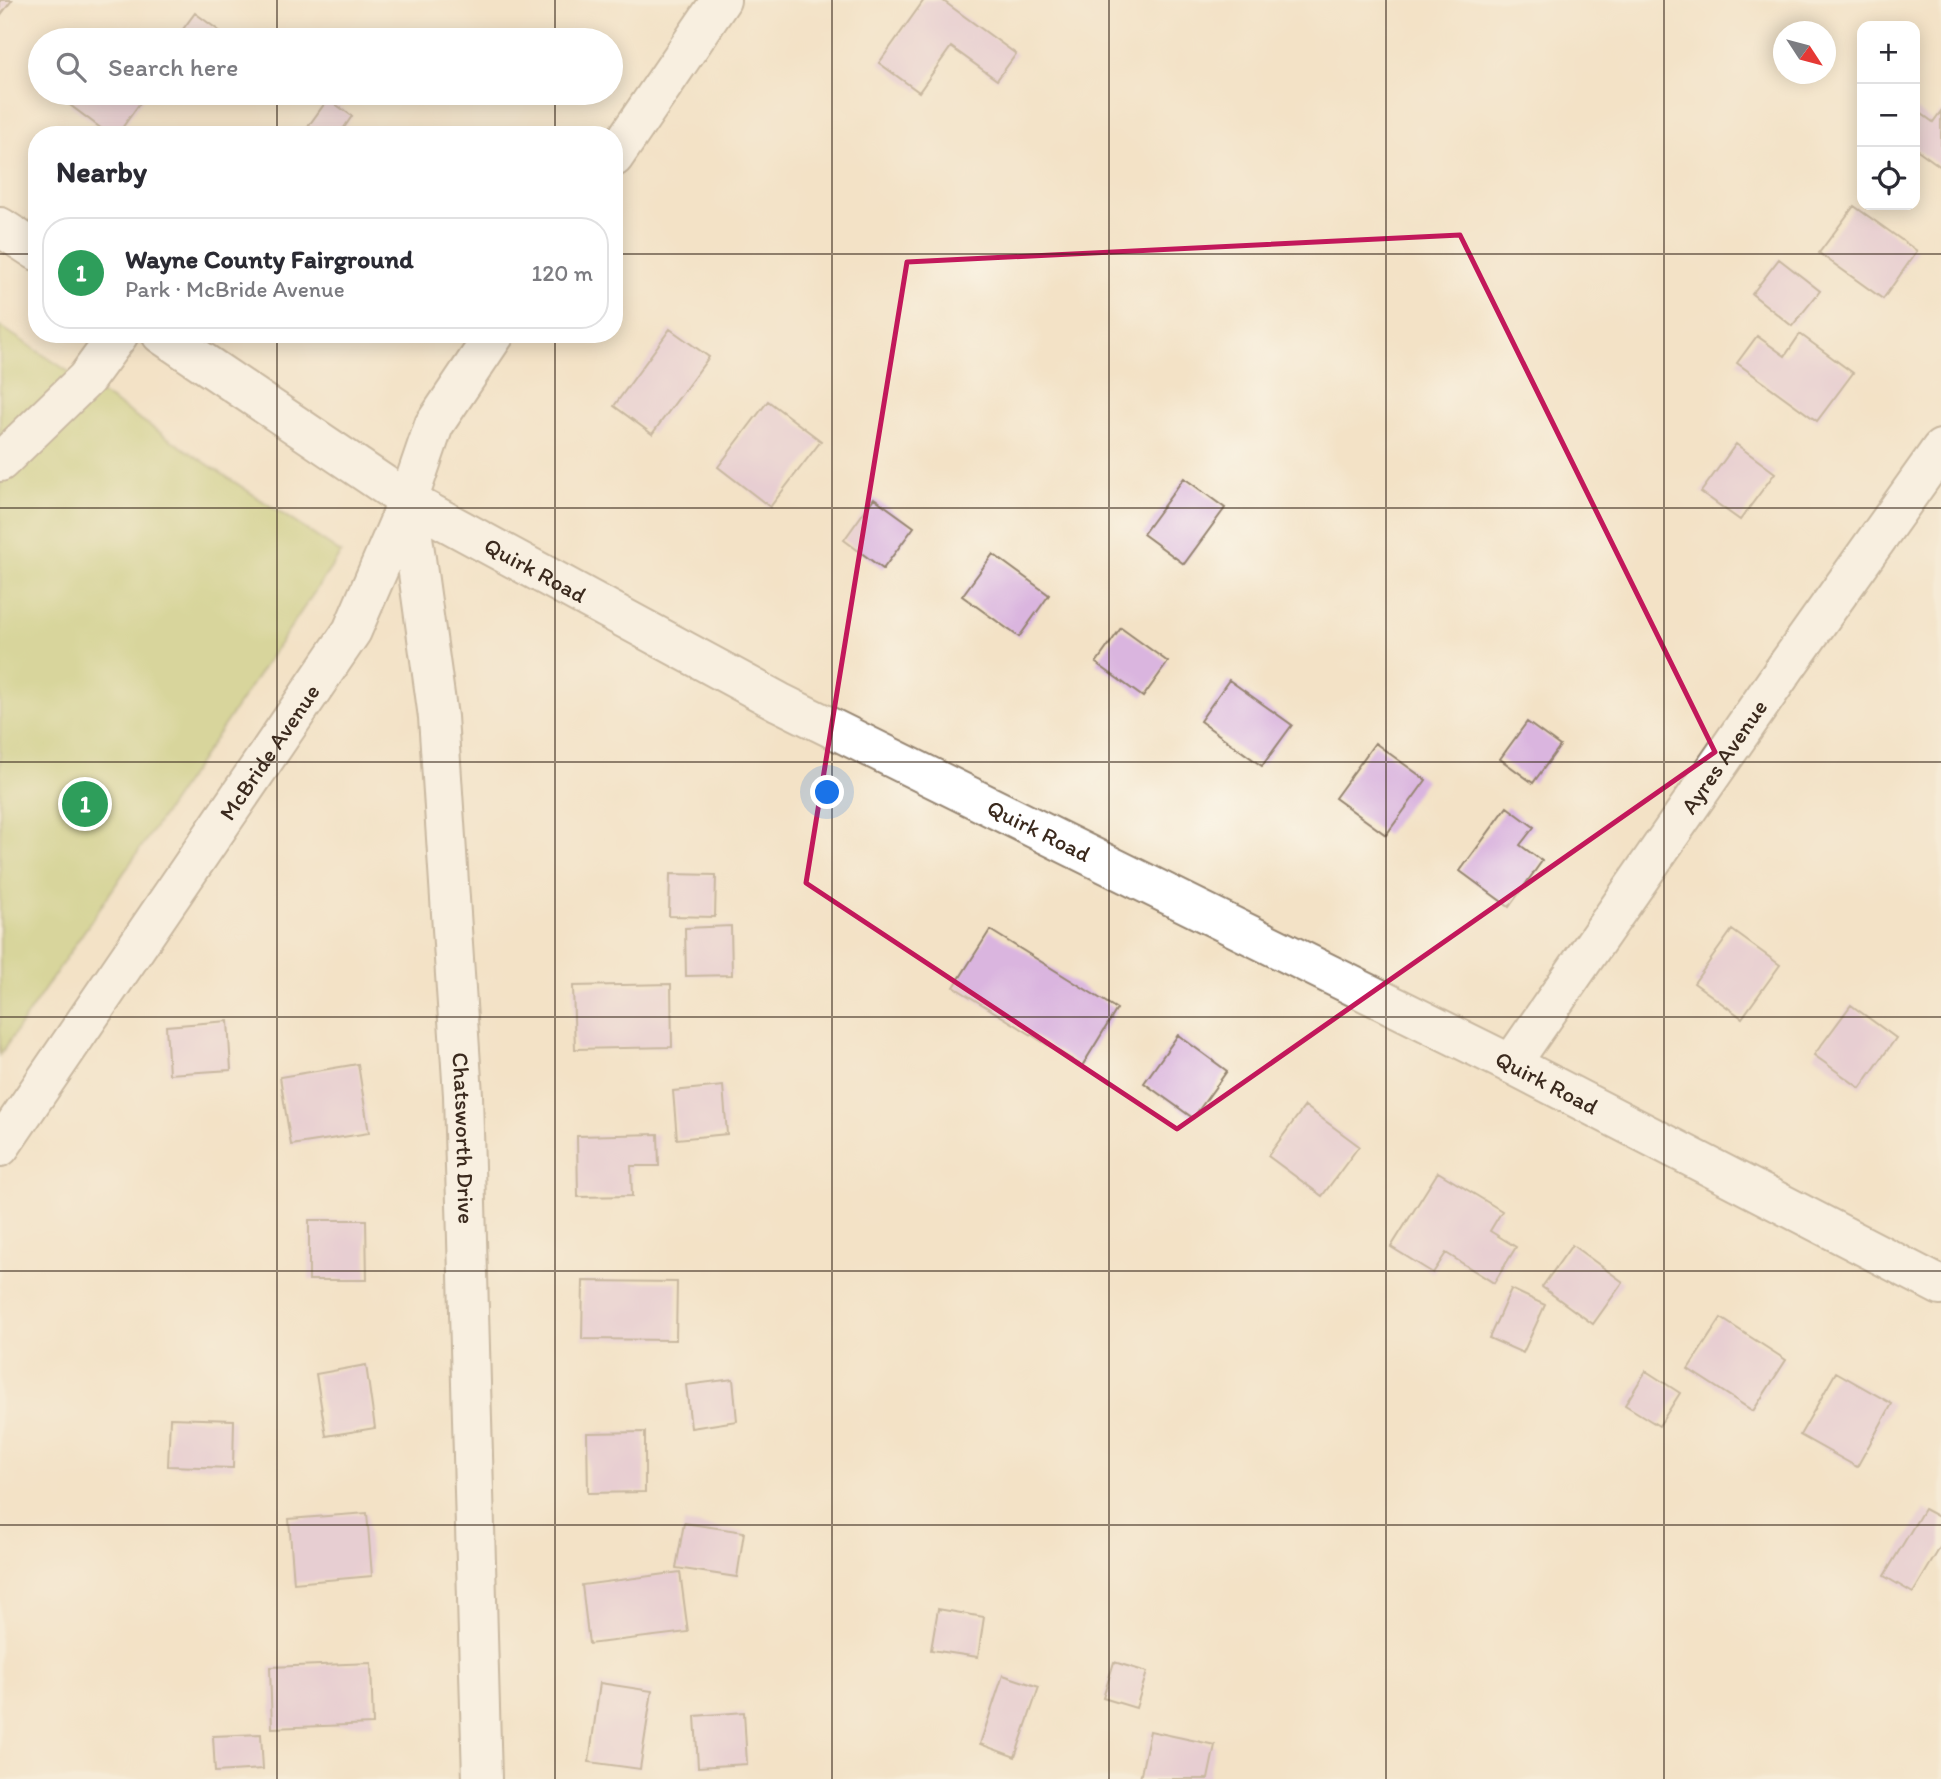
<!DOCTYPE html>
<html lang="en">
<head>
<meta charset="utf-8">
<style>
  :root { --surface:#fff; --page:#f2f2f3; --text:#2b2b33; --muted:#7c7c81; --line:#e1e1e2; --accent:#b5179e }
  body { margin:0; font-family:Itim,sans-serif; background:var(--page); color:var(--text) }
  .controls { position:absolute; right:21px; top:21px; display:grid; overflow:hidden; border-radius:14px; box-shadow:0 4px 18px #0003 }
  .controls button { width:63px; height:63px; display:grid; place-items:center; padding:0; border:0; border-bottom:2px solid var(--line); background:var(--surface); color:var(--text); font:35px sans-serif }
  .compass { position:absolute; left:1773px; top:21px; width:63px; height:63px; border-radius:50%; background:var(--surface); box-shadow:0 4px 18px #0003; rotate:126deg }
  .you { position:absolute; left:828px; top:793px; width:24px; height:24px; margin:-18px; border:5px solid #fff; border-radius:50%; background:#1a73e8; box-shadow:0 0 0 10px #1a73e833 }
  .badge { display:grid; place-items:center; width:46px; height:46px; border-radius:50%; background:var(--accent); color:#fff; font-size:23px; font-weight:700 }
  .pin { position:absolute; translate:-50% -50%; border:4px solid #fff; box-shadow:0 2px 7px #0006 }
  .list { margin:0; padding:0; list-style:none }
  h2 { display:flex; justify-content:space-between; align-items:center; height:91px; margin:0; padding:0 28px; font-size:30px }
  h2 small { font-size:23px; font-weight:400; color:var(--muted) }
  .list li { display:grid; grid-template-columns:46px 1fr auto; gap:21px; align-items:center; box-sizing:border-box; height:112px; margin:0 14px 14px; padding:0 14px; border:2px solid var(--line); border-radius:28px }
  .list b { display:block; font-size:26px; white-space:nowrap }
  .list p { margin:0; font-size:23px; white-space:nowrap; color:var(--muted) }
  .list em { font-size:23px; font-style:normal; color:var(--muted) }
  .icon { flex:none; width:38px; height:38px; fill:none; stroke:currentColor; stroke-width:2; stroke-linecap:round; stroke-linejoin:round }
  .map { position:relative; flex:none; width:1941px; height:1779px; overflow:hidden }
  .search { position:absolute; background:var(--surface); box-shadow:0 4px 18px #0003; left:28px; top:28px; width:595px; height:77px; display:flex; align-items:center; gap:18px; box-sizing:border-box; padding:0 24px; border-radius:38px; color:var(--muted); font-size:26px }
  .panel { position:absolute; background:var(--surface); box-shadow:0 4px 18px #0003; left:28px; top:126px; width:595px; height:217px; border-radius:28px }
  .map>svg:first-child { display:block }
  .green { fill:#b8c668; stroke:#7a7843; stroke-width:2 }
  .building { fill:#dab5df }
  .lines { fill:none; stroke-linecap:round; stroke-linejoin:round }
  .minor-casing { stroke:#978672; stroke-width:42 }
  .tertiary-casing { stroke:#978672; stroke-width:42 }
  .minor { stroke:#fff; stroke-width:38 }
  .tertiary { stroke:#fff; stroke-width:38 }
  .marked { fill:none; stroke:#c2185b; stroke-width:5; stroke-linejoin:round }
  .grid { fill:none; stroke:#3b2a1e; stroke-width:2; stroke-opacity:0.55 }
  .labels { text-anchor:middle; stroke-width:6; stroke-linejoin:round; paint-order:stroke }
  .street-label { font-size:23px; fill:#3b2a1e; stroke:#fbf7ec }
</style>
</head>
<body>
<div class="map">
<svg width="1941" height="1779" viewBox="0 0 1941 1779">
  <rect width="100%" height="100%" fill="#fbf7ec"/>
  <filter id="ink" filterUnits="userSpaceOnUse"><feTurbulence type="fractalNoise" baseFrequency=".0143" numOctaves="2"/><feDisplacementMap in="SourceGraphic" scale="14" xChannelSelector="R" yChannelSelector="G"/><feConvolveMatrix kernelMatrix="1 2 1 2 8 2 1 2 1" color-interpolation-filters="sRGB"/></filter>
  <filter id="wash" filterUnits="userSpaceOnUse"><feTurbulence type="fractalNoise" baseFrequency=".00686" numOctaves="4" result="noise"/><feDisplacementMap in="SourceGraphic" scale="28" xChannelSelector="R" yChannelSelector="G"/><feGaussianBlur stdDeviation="1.57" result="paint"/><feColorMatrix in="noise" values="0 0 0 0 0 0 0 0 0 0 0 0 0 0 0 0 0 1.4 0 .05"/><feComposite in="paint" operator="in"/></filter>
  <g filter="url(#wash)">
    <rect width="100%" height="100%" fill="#f3e2c6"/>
    <!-- green -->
    <path class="green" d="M0,326L341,553L0,1055Z"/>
    <g id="blocks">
      <!-- building -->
      <path class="building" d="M0,0H12L0,16Z
        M924,0H942L1016,54L997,80L951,47L919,92L879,63Z
        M195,13L229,38L228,40H175Z
        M79,93H147L117,135H110L70,105Z
        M328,99L352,116L339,135H302Z
        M1915,109L1933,122L1941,111V167L1915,148Z
        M1854,206L1917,251L1883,299L1819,253Z
        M1779,259L1820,291L1792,326L1752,294Z
        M670,329L709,357L652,434L614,406Z
        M1800,334L1853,373L1817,421L1737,363L1757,336L1785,356Z
        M768,401L821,441L770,507L718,467Z
        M1736,444L1775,473L1740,520L1701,492Z
        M1184,478L1225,508L1184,564L1143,534Z
        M874,498L914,527L883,569L844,540Z
        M993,554L1049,595L1019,637L962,596Z
        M1121,628L1168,662L1143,697L1096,663Z
        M1229,680L1292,725L1262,766L1200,721Z
        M1527,722L1560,746L1533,783L1500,759Z
        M1375,743L1426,780L1386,835L1335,798Z
        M1507,807L1534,827L1520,845L1542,861L1509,907L1460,871Z
        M670,874L716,875L715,917L669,916Z
        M731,926L732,975L686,976L685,928Z
        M990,930L1117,1009L1082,1066L954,987Z
        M1732,930L1780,965L1742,1018L1694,983Z
        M671,984L672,1047L575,1049L573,986Z
        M1851,1005L1896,1038L1860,1088L1814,1055Z
        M228,1021L231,1070L169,1074L166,1026Z
        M1178,1035L1227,1071L1193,1118L1144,1083Z
        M358,1064L369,1133L291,1145L280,1077Z
        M723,1086L727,1134L677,1139L673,1091Z
        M1305,1106L1359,1146L1322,1196L1268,1156Z
        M658,1134L659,1166H631L632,1196L578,1197L577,1136Z
        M1438,1172L1502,1211L1490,1231L1516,1247L1494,1283L1446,1253L1433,1273L1391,1247Z
        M309,1220H366L367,1280H309Z
        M1572,1245L1623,1282L1593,1324L1542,1287Z
        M583,1281L677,1282L676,1340L582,1339Z
        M1511,1289L1545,1305L1523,1353L1489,1338Z
        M1721,1318L1786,1360L1753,1411L1688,1369Z
        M366,1365L375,1428L326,1436L316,1374Z
        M1646,1371L1680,1393L1659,1426L1625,1405Z
        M1836,1372L1892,1404L1857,1467L1800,1435Z
        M733,1379L737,1421L691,1428L686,1385Z
        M170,1418L234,1420L233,1468L168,1466Z
        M645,1432V1492L588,1493L587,1433Z
        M1924,1509L1941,1518V1546L1913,1593L1884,1576Z
        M367,1513L372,1576L294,1583L289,1519Z
        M684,1523L744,1532L737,1577L676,1568Z
        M680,1572L688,1632L589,1644L582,1585Z
        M938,1609L984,1617L978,1657L931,1650Z
        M1114,1662L1147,1672L1136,1708L1103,1698Z
        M371,1663L373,1724L272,1728L270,1667Z
        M1003,1675L1039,1687L1015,1757L980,1744Z
        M600,1683L652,1691L640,1769L589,1762Z
        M744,1712L747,1764L698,1767L695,1716Z
        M1150,1731L1215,1745L1208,1779H1140Z
        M261,1734L263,1769L215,1772L213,1736Z"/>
    </g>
  </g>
  <g filter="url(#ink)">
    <use href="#blocks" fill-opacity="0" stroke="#978672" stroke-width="2"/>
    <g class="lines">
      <defs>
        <g id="minor">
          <path d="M614,157L721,0"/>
          <path d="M0,462L86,379L119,334"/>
          <path id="s1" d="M408,501L438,717L463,1095L482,1779"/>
          <path id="s2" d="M1511,1064L1786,667L1941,449"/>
          <path id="s3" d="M0,1147L352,631L408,501L434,425L495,334"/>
        </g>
        <g id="tertiary">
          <path d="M0,227L37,251"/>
          <path id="s4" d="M161,334L408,501L779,702L1511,1064L1941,1286"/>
        </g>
      </defs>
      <!-- minor casing -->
      <use href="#minor" class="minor-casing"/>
      <!-- tertiary casing -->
      <use href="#tertiary" class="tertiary-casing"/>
      <!-- minor -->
      <use href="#minor" class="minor"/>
      <!-- tertiary -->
      <use href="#tertiary" class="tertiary"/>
    </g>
  </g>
  <!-- marked area -->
  <path d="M0 0H1941V1779H0ZM1460,235L1715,752L1177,1129L806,883L907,262Z" fill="#f3e2c6" fill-opacity=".55" fill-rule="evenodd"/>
  <path class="marked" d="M1460,235L1715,752L1177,1129L806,883L907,262Z"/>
  <!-- grid -->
  <path class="grid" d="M277,0V40M555,0V40M832,0V1779M1109,0V1779M1386,0V1779M1664,0V1779M277,93V135M555,93V135M0,254H37M614,254H1941M277,334V1779M555,334V1779M0,508H1941M0,762H1941M0,1017H1941M0,1271H1941M0,1525H1941"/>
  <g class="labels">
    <!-- street labels -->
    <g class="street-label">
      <text dy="8" stroke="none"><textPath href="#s4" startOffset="443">Quirk Road</textPath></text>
      <text dy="8" stroke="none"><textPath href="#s3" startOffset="478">McBride Avenue</textPath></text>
      <text dy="8" stroke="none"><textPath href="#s2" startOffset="374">Ayres Avenue</textPath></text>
      <text dy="8" stroke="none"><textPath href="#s4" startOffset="1010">Quirk Road</textPath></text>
      <text dy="8" stroke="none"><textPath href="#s4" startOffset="1577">Quirk Road</textPath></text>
      <text dy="8" stroke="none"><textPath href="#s1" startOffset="640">Chatsworth Drive</textPath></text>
    </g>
  </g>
</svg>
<div class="controls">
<button>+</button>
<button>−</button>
<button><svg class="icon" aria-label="locate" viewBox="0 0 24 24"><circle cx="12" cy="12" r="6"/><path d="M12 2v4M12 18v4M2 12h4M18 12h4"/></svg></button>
</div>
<svg class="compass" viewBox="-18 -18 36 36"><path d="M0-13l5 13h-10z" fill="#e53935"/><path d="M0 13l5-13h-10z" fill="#7c7c81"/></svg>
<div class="you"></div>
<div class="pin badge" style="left:85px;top:804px;background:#2e9e5b">1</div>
<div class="search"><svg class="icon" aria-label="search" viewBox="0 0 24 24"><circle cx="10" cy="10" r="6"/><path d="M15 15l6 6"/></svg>Search here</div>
<section class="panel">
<h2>Nearby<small></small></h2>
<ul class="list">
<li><span class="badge" style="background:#2e9e5b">1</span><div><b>Wayne County Fairground</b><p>Park · McBride Avenue</p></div><em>120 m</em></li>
</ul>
</section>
</div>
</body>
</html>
